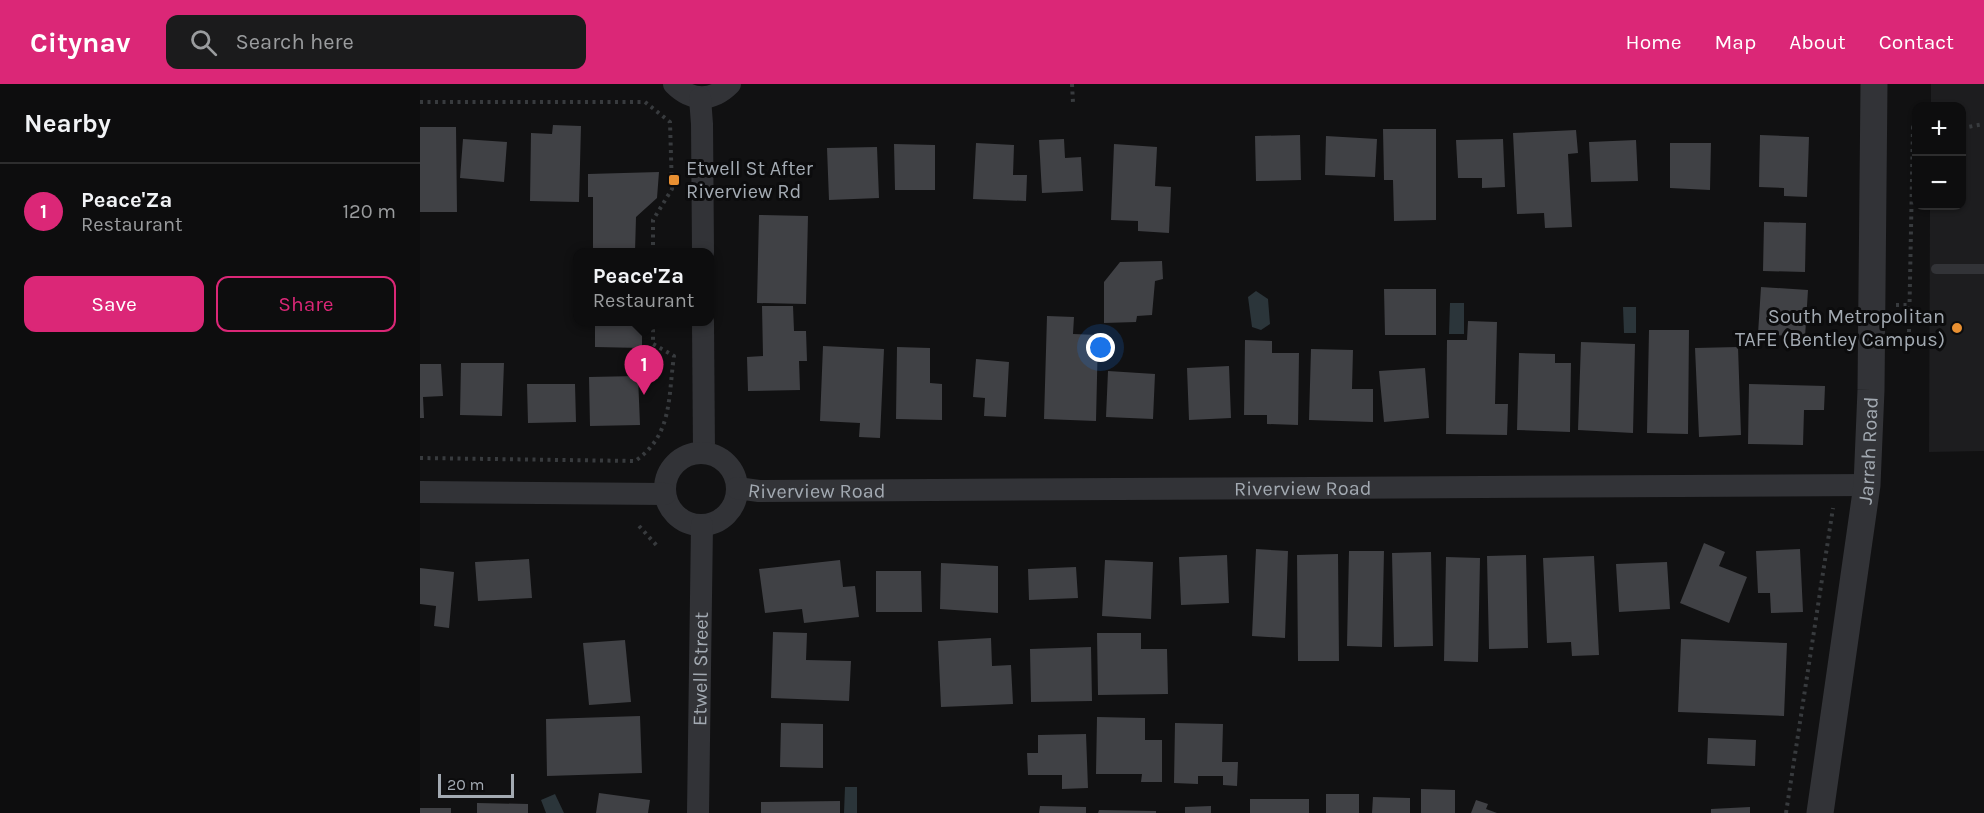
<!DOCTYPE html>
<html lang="en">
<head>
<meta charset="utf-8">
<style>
  :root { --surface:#0d0d0e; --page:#1b1b1c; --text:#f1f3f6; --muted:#9a9c9e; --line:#2d2d2e; --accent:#db2777 }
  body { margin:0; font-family:Karla,sans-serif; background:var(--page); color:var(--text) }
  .controls { position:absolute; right:18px; top:18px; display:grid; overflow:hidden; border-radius:12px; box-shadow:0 2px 4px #0004 }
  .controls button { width:54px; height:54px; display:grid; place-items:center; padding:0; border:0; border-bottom:2px solid var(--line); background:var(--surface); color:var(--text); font:30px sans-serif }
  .scale { position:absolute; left:18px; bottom:15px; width:76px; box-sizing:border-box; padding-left:6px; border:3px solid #a3aab2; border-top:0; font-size:16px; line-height:21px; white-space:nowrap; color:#a3aab2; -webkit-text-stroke:4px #0c0c0d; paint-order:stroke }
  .you { position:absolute; left:681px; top:264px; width:21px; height:21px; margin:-15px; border:4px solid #fff; border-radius:50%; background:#1a73e8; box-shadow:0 0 0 9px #1a73e833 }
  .badge { display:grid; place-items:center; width:39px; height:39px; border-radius:50%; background:var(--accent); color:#fff; font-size:20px; font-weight:700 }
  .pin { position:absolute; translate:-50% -50px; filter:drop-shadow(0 2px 3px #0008) }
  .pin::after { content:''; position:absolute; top:32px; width:21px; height:18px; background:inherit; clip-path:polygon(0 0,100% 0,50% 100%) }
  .popup { position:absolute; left:153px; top:164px; width:141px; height:78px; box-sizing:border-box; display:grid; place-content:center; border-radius:12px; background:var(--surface); filter:drop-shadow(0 2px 4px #0005); font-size:20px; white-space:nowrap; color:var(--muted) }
  .popup b { font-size:22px; color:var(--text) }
  .popup::after { content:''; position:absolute; left:50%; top:100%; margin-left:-12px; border:12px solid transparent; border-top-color:var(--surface) }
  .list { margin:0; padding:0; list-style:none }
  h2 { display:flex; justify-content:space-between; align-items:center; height:78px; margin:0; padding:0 24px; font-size:26px }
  h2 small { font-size:20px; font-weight:400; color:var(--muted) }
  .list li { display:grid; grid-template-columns:39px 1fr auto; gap:18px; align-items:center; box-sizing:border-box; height:96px; padding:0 24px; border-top:2px solid var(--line) }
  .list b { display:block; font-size:22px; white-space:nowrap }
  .list p { margin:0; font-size:20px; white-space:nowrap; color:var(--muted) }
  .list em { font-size:20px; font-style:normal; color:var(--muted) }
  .actions { display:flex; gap:12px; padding:18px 24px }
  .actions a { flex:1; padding:14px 0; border:2px solid var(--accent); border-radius:12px; text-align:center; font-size:21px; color:var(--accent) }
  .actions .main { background:var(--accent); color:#fff }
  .icon { flex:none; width:33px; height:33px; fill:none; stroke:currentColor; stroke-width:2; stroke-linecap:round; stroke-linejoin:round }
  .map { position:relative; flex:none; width:1564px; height:729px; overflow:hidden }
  header { display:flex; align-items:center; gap:36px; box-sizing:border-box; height:84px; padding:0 30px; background:var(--accent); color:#fff }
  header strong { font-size:28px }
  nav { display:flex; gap:33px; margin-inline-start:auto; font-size:21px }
  .search { width:420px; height:54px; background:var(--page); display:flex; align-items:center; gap:15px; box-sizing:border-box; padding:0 21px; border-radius:12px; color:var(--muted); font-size:22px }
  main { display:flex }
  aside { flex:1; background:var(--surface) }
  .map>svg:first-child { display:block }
  .built { fill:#1d1d1f }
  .water { fill:#2b353a }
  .building { fill:#404145 }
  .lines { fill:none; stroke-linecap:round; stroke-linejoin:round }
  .path { stroke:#383b3e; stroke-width:4; stroke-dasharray:3 4.5; stroke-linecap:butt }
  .service { stroke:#323337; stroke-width:10 }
  .minor { stroke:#323337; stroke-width:22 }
  .tertiary { stroke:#323337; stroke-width:27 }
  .poi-dot { fill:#e99032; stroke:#0c0c0d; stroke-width:2 }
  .labels { text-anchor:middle; stroke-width:6; stroke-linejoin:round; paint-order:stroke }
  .poi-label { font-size:20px; fill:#a3aab2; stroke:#0c0c0d; text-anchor:start }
  .street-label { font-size:20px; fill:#a3aab2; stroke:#0c0c0d }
</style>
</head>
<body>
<header>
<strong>Citynav</strong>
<div class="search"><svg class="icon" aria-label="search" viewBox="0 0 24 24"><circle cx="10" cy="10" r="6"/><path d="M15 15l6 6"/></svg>Search here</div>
<nav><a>Home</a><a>Map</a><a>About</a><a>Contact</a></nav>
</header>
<main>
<aside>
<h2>Nearby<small></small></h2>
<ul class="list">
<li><span class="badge">1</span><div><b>Peace'Za</b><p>Restaurant</p></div><em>120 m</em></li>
</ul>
<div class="actions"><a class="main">Save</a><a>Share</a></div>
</aside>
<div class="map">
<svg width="1564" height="729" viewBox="0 0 1564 729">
  <rect width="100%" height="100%" fill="#111112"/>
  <!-- built -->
  <path class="built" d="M1511,0H1564V367L1509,368L1510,122H1542V22H1511Z"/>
  <!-- water -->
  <path class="water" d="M836,207L848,215L850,240L841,246L832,243L828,213Z
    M1030,219H1044V250H1029Z
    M1203,223H1216V249H1204Z
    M425,703H437V729H424Z
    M135,710L144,729H126L121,716Z"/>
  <!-- building -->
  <path class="building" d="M133,41L161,42L159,118L110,117L111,49L132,50Z
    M0,43H36L37,128H0Z
    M963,45H1016V136L974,137L973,96H964Z
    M1156,46L1158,69L1148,70L1152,143L1125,144L1124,129L1097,130L1093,49Z
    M880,51L881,96L836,97L835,52Z
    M1340,51L1389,53L1387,113L1364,112V104L1339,103Z
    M906,52L957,55L955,93L905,91Z
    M43,55L87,58L84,98L40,94Z
    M644,55L645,74L661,73L663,107L622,109L619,56Z
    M1083,55L1085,103L1062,104V94H1038L1036,56Z
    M1216,56L1218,97L1171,98L1169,58Z
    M556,59L594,61L593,91H607L606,117L553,115Z
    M1250,59H1291L1290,106L1250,104Z
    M474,60L515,61V106H475Z
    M694,60L737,63L735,102L751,103L749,149L718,147V137L691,136Z
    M457,63L459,114L409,116L407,64Z
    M239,88L237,114L216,133L215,168H173V113H168V90Z
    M339,131L388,132L386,220L337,219Z
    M1344,138L1386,139L1385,188L1343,187Z
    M742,177L743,195L735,197L732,231L717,232L716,238L684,239V198L700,178Z
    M1341,203L1388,206L1385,253L1338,250Z
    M964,205H1016V251H965Z
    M342,222H373L374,247H386L387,277H379L380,306L328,307L327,273L343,272Z
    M627,232L654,233L653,250L678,251L676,337L624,335Z
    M1048,237L1077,238L1075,320H1088L1087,351L1026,350L1027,256H1047Z
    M175,238H222V264L175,263Z
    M1229,246H1269L1268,350L1227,349Z
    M825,256L852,257V269H879L878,341L847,340V331H824Z
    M1161,258L1215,260L1213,349L1158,346Z
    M403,262L464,265L460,354L439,353L440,339L400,337Z
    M477,263L510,264V299L522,300V336L476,335Z
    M1318,263L1321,351L1279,353L1275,264Z
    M891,265L933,266L932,305H953V338L889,336Z
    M1099,269L1135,270V279H1151L1150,348L1097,346Z
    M556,275L589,278L586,333L564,332L565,314L553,313Z
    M41,279H84L82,332L40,331Z
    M0,280H21L23,312L3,313L4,334H0Z
    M809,282L811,334L769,336L767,284Z
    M1005,284L1009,334L964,338L959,287Z
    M688,287L735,290L733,335L686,333Z
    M218,292L220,341L170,342L169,293Z
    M107,300H155L156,338L108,339Z
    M1329,300L1405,302L1404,326H1384L1383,361L1328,360Z
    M1284,459L1305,468L1299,482L1327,493L1309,539L1260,519Z
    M836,465L868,467L865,554L832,552Z
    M1380,465L1383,528L1351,529L1350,509H1338L1336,467Z
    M929,467H964L962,563L927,562Z
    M1011,468L1013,562L974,563L972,469Z
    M918,470L919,577H878L877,471Z
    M807,471L809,519L761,521L759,473Z
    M1106,471L1108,564L1069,565L1067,472Z
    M1174,472L1179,571L1152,572L1151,558L1127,559L1123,474Z
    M1026,473L1060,474L1058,578L1024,577Z
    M109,475L112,514L58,517L55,478Z
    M420,476L423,503L435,502L439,533L384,539L382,525L345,529L339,485Z
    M685,476L733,478L731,535L682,532Z
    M1247,478L1250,525L1199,528L1196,480Z
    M521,479L578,482V529L520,525Z
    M656,483L658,514L609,516L608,485Z
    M0,484L34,488L29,544L14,542L16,522L0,520Z
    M456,487H501L502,528H456Z
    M353,548L387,549L386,576L431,577L429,617L351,614Z
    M677,549H721V565H747L748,610L678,611Z
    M571,554L572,582L591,581L593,620L521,623L518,557Z
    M1261,555L1367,559L1364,632L1258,628Z
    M205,556L211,618L169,621L163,559Z
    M671,563L672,617L611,618L610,565Z
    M220,632L222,689L127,692L126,635Z
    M677,633L725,634V656H742V698H721L722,690H676Z
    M361,639L403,640V684L360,683Z
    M755,639L803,640L802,678H818L817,702L803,701V692H778V700L754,699Z
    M666,650L668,704L642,705V691H608L607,669H618V651Z
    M1288,654L1336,656L1335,682L1287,680Z
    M1001,705L1035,706V729H1001Z
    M179,709L230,716L228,729H176Z
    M906,710H939V729H906Z
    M953,713L990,714V729H952Z
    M830,715H889V729H830Z
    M1056,716L1068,720L1066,725L1077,729H1051Z
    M420,717V729H341V718Z
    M57,719L108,720V729H57Z
    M620,722L666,723V729H619Z
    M791,722V729H765V723Z
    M1330,723V729H1291V725Z
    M0,724H31V729H0Z
    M679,726L736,727V729H678Z"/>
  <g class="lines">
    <!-- path -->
    <path class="path" d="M652,0L653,19
      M0,18H225L250,38L252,105L233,136V168
      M1542,44L1564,40
      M1476,221H1490
      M1489,248L1493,43L1496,44
      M0,374L215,377C253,351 248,313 254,272L233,260V238
      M219,442L239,464
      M1366,729L1413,424"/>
    <!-- service -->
    <path class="service" d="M1516,185H1564"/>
    <!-- minor -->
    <g class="minor">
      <path d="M254,0C272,18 292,18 310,0"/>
      <path d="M280,14L282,40L283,168"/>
      <path d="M283,238L284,369"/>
      <circle cx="281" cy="405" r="36"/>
      <path id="s1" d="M317,404L339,407L1447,401"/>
      <path d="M0,408L245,410"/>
      <path id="s2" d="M278,729L282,441"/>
    </g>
    <!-- tertiary -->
    <path class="tertiary" id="s3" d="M1400,729L1447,401L1451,306L1454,0"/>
  </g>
  <!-- markers -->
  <g class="poi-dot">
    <rect x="248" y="90" width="12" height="12" rx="3"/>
    <circle cx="1537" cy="244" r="6"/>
  </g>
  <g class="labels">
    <!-- poi labels -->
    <g class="poi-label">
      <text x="266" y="91">Etwell St After<tspan x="266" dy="23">Riverview Rd</tspan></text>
      <text x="1525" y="239" text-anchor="end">South Metropolitan<tspan x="1525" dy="23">TAFE (Bentley Campus)</tspan></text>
    </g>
    <!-- street labels -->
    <g class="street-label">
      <text dy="7" stroke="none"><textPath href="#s3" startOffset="366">Jarrah Road</textPath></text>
      <text dy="7" stroke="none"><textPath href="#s1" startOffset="566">Riverview Road</textPath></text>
      <text dy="7" stroke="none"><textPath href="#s1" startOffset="80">Riverview Road</textPath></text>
      <text dy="7" stroke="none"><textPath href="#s2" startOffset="144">Etwell Street</textPath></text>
    </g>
  </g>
</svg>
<div class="controls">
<button>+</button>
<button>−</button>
</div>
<div class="scale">20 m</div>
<div class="you"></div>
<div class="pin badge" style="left:224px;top:311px">1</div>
<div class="popup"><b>Peace'Za</b>Restaurant</div>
</div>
</main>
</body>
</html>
